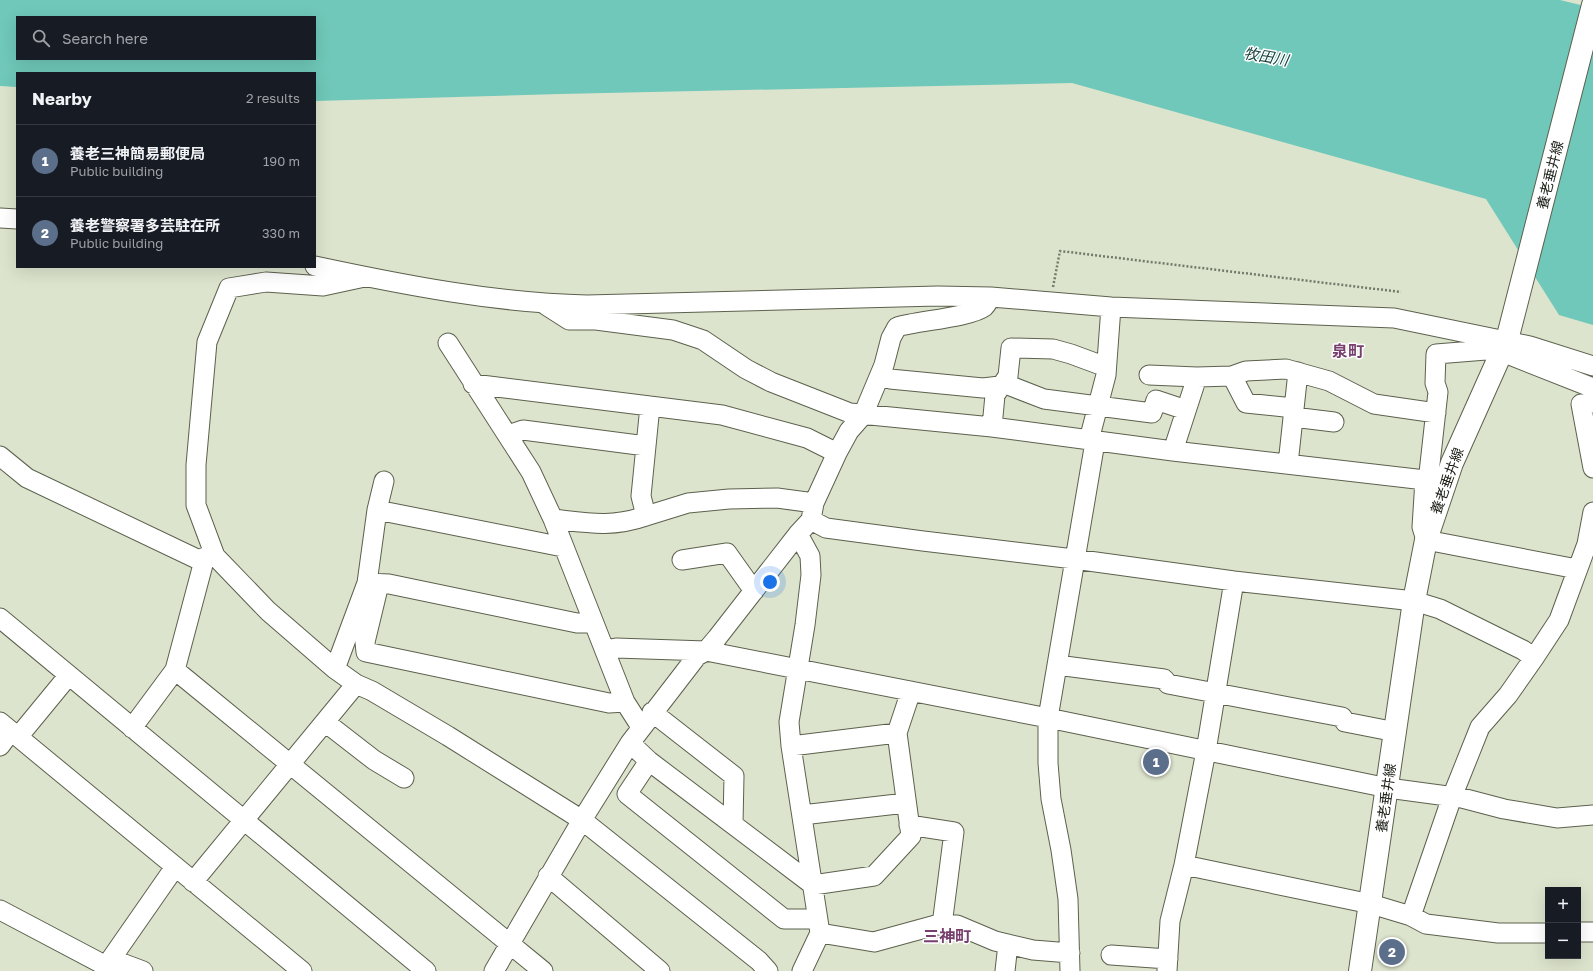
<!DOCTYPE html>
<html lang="en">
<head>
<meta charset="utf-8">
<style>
  :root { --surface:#171b24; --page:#242831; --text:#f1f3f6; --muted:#9ea1a6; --line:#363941; --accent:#ca9ac7 }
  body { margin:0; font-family:"Golos Text","Noto Sans JP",sans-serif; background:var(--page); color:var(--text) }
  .controls { position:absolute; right:12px; bottom:12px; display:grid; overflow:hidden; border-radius:0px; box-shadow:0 4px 16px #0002 }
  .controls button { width:36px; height:36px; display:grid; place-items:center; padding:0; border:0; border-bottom:1px solid var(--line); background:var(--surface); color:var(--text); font:20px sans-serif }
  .you { position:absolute; left:770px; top:582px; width:14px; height:14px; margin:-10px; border:3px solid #fff; border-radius:50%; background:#1a73e8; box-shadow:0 0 0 6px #1a73e833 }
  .badge { display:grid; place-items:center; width:26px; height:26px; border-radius:50%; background:var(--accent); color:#fff; font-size:13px; font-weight:700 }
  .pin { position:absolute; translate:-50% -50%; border:2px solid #fff; box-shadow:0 1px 4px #0006 }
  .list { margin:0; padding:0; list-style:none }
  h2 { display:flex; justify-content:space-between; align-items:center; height:52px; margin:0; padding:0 16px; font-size:17px }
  h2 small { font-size:13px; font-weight:400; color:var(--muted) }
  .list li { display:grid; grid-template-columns:26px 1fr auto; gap:12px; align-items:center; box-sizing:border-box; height:72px; padding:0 16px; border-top:1px solid var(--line) }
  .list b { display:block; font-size:15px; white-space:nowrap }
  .list p { margin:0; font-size:13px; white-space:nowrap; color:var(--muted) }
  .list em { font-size:13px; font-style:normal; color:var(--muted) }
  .icon { flex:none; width:22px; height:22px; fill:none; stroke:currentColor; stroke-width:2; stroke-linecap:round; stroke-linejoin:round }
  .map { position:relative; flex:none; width:1593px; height:971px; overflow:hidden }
  .search { position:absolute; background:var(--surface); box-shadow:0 4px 16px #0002; left:16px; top:16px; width:300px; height:44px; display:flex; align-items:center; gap:10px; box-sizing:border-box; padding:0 14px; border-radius:0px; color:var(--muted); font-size:15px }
  .panel { position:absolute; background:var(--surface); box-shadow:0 4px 16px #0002; left:16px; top:72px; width:300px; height:196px; border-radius:0px }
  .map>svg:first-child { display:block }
  .water { fill:#6fc8b9; fill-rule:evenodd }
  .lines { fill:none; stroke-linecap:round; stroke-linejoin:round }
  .minor-casing { stroke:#5b614d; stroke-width:21 }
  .major-casing { stroke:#5b614d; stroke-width:24 }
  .path { stroke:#74796a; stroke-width:2.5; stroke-dasharray:2 2; stroke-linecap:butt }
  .minor { stroke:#fff; stroke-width:19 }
  .major { stroke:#fff; stroke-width:22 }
  .labels { text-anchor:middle; stroke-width:3; stroke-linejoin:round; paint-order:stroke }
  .street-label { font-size:14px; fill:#1c1f17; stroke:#fff }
  .water-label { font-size:15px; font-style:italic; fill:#18423b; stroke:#fff }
  .quarter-label { font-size:16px; font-weight:bold; fill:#763f6d; stroke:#fff }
</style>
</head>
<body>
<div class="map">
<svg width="1593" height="971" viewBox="0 0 1593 971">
  <rect width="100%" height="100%" fill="#dde4cd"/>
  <!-- water -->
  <path class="water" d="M0,0H1560L1593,8V325L1559,315L1486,199L1072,83L560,94L315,101V73H17V87L0,86ZM17,17H315V59H17Z"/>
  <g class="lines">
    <defs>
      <path id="minor" d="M0,218L17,219
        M315,266C404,285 496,303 587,305L938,296L991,297L1111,307L1394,318L1530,346L1593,366
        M360,278L323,286L266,282L229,288L207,342L196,465V505L215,556L268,611L335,669L356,684L372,691L448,736L582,820L759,961L768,971
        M544,304L569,320H596L673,330L703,340L746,369L771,382L850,413L992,427L1173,451L1425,480L1422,527L1426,540L1577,569
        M448,343L531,472L553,519
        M1149,375L1197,377L1173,451
        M1232,376L1246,371L1286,369L1329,381L1374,404L1436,413
        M1197,377L1232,376L1246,403L1294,408
        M890,379L983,388L1008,385L1044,399L1152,413L1156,400L1186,410
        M473,384L722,415L807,438L837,453
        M1593,403L1581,404L1593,468
        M650,406L641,496L646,516L688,503L729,499L777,498L814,503
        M1293,417L1334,422
        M992,427L995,395L1008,376L1011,348L1053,349L1071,354L1106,367
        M508,435L523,430L646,446
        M1089,440L1106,375L1111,307
        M0,456L27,478L197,559L215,556
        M1288,464L1298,372
        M1425,480L1429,473L1438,392L1435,383L1436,354L1486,350L1502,352L1593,388
        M377,510L563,547
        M811,520L826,528L923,541L1074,559L1234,581L1414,601L1440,609L1523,650L1534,658
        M798,534L810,556L811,575L805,625L789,722L791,746L820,933L802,971
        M682,560L727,553L754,591
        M367,583L389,584L577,623H593
        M379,584L365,642L366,652L609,703L625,702
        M0,618L426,971
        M605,650L616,648L706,651L1048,718L1388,788L1462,798L1504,809L1557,818L1593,815
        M1057,665L1164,679L1168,684L1342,717L1345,722L1396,732
        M335,669L367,583L377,510L384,481
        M175,670L543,971
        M652,712L734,776L733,824
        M0,722L302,971
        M325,722L374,760L404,778
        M641,727L625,702L553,519C588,523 611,528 646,516
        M132,728L175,670L205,557
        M18,737L69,675
        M630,743L649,761L813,885L874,876L911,836L897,733L911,691
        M0,746L11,731
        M791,746L897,733
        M649,761L627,794L784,919H818
        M802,815L906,803
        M909,825L954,832L942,925
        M1184,865L1371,904L1411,916L1426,924L1498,933H1548
        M548,876L660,971
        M193,882L356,684
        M0,910L108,967
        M1411,916L1452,797L1480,727L1508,695L1534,658L1559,620L1587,544L1593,512
        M1578,932H1593
        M820,933L874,942L936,925H957L995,941L1033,950L1070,953
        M1111,955L1168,959
        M111,959L143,971
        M105,971L111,959L175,867
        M494,971L582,820L630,743L697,656L706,651L717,638L798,534L811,520L814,503L837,453L849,431L863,415L884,365L891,338L897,327C917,321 971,317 984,307C987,304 989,300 991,297
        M1005,971L1008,944
        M1070,971L1068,899L1061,850L1051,799L1048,763V718L1095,442
        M1167,971L1170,921L1184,865L1206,751L1234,581"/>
      <path id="major" d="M1360,971L1414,601L1426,540L1452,463L1507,340L1593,5"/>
    </defs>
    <!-- minor casing -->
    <use href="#minor" class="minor-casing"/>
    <!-- major casing -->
    <use href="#major" class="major-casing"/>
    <!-- path -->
    <path class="path" d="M1053,287L1060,251L1401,292"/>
    <!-- minor -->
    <use href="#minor" class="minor"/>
    <!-- major -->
    <use href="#major" class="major"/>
  </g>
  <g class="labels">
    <!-- street labels -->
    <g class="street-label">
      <text transform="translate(1550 175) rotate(-76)" y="5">養老垂井線</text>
      <text transform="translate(1447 481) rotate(-70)" y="5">養老垂井線</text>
      <text transform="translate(1386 798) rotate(-82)" y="5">養老垂井線</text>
    </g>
    <!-- water labels -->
    <g class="water-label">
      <text transform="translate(1266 57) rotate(10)" y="5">牧田川</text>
    </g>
    <!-- quarter labels -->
    <g class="quarter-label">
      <text x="1348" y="357">泉町</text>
      <text x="947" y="942">三神町</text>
    </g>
  </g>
</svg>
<div class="controls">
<button>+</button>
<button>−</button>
</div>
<div class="you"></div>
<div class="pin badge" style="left:1156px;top:762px;background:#5c6f8a">1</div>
<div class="pin badge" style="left:1392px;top:952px;background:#5c6f8a">2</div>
<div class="search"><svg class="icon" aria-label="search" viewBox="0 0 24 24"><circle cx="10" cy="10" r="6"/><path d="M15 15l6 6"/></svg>Search here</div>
<section class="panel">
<h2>Nearby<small>2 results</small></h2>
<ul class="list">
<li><span class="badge" style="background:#5c6f8a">1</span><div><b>養老三神簡易郵便局</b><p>Public building</p></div><em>190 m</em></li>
<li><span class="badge" style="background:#5c6f8a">2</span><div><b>養老警察署多芸駐在所</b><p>Public building</p></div><em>330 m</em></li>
</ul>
</section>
</div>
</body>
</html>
